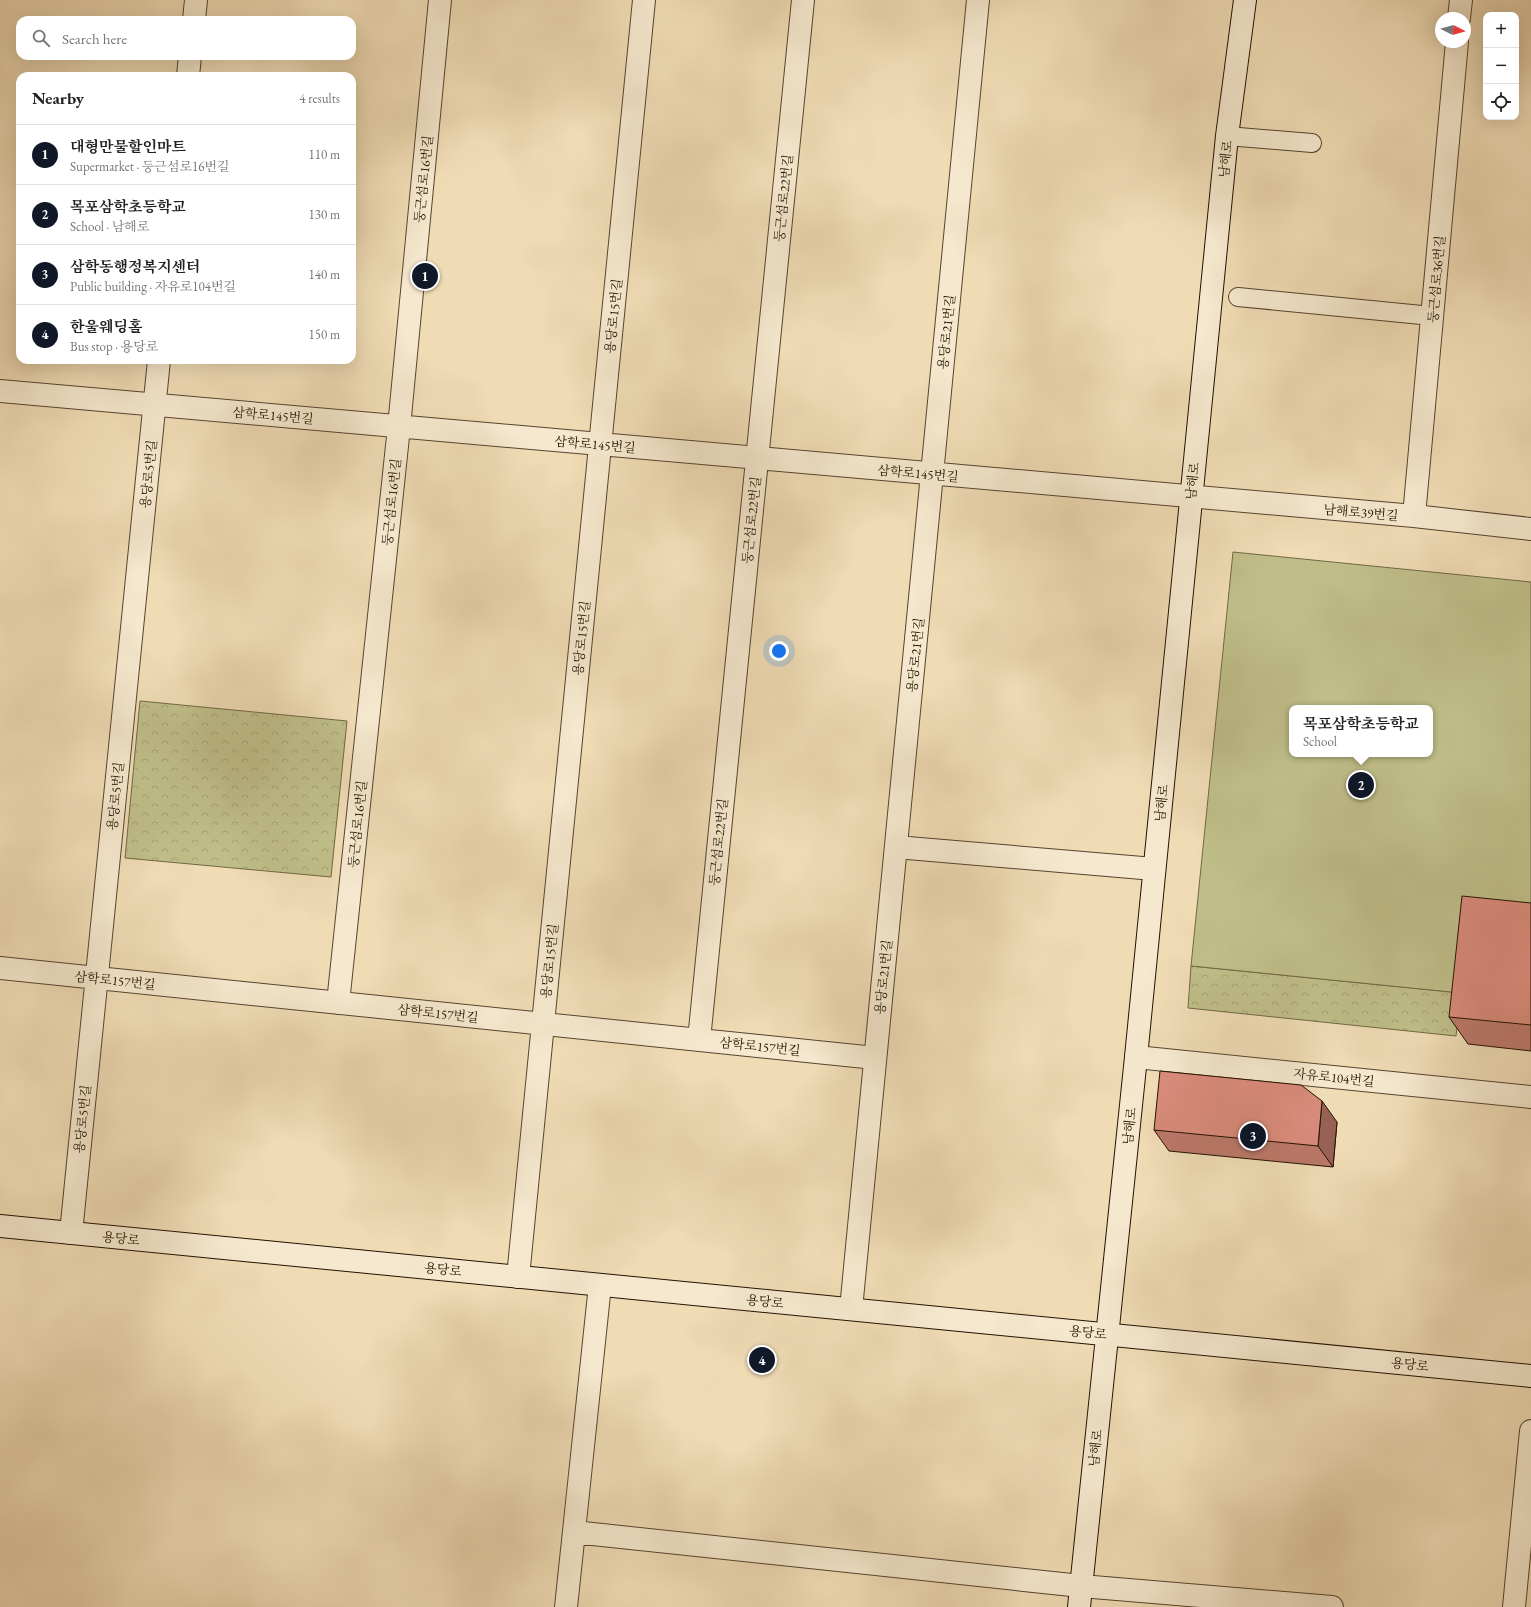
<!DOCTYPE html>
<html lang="en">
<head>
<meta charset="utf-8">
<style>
  :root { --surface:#fff; --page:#f6f6f6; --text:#202124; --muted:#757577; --line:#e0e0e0; --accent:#111827 }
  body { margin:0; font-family:"EB Garamond","Noto Serif KR",serif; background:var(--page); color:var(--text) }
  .controls { position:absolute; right:12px; top:12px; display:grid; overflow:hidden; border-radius:8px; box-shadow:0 4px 16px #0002 }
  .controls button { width:36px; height:36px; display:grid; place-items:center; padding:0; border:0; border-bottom:1px solid var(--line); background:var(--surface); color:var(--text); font:20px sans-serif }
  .compass { position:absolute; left:1435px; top:12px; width:36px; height:36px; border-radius:50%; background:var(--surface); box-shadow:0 4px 16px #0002; rotate:95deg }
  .you { position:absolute; left:779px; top:651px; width:14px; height:14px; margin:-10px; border:3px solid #fff; border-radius:50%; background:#1a73e8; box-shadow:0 0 0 6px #1a73e833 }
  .badge { display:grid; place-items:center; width:26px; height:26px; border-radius:50%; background:var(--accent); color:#fff; font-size:13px; font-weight:700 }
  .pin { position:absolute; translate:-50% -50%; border:2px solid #fff; box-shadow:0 1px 4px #0006 }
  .popup { position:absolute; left:1289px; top:705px; width:144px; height:52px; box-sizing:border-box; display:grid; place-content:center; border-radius:8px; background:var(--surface); filter:drop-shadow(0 1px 3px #0005); font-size:13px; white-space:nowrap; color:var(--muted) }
  .popup b { font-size:15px; color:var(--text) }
  .popup::after { content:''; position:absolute; left:50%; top:100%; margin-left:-8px; border:8px solid transparent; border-top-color:var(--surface) }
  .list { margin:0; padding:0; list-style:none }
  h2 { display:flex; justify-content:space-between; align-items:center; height:52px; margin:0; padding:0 16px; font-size:17px }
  h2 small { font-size:13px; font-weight:400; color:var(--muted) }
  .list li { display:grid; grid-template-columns:26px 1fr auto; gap:12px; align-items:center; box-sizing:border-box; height:60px; padding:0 16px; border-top:1px solid var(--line) }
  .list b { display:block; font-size:15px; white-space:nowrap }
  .list p { margin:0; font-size:13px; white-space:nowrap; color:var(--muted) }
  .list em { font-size:13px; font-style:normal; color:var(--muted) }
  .icon { flex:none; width:22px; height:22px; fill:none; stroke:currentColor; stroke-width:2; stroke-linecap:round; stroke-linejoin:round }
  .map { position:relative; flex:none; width:1531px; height:1607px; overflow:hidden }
  .search { position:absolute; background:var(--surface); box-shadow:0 4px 16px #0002; left:16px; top:16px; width:340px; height:44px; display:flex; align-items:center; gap:10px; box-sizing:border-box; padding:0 14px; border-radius:12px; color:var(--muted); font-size:15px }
  .panel { position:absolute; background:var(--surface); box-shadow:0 4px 16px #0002; left:16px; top:72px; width:340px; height:292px; border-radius:12px }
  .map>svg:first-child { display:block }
  .forest { fill:url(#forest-crowns); stroke:#716845 }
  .garden { fill:#bfbe89; stroke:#716845; fill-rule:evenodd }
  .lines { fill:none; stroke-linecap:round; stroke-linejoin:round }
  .lane-casing { stroke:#56442e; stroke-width:20 }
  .street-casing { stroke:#56442e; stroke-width:24 }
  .secondary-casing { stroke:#231201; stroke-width:24 }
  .lane { stroke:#f5e8ce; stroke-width:18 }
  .street { stroke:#f5e8ce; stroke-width:22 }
  .secondary { stroke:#f5e8ce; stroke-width:22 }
  .wall { fill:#bb786a; stroke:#231201 }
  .shaded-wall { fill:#986156; stroke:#231201 }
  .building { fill:#d98b7b; stroke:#231201 }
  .labels { text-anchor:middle; stroke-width:3; stroke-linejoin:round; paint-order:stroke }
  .street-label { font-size:13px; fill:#231201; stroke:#f5e8ce }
</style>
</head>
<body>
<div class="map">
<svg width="1531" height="1607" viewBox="0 0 1531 1607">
  <defs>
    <pattern id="forest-crowns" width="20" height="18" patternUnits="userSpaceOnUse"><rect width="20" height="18" fill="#bfbe89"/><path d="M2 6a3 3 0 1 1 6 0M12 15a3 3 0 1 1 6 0" fill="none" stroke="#a4a274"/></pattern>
  </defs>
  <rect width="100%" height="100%" fill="#efdbb4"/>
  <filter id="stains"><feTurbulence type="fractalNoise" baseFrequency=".005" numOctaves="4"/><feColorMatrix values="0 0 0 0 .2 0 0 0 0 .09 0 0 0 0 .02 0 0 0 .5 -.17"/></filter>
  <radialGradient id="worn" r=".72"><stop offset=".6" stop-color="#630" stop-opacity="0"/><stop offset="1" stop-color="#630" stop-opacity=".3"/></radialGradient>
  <!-- forest -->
  <path class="forest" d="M140,701L347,721L331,877L125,858Z
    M1191,966L1461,993L1456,1036L1188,1008Z"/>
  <!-- garden -->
  <path class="garden" d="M1233,552L1531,582V919L1461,993L1191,966ZM1292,708H1430V754H1292Z"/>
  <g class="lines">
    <defs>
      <path id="lane" d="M1227,136L1312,143
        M1238,297L1432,316"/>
      <path id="street" d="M1459,18L1461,0
        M194,20L196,0
        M188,76L190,56
        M0,391L1414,516L1531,529
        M1414,516L1457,42
        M896,847L1154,869
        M0,968L875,1058
        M338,1003L399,427L440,0
        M699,1040L803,0
        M1136,1057L1531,1097
        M71,1233L159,360
        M518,1277L644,0
        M851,1309L978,0
        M574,1532L1081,1586L1332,1607
        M566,1607L600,1285
        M1514,1607L1531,1431"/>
      <path id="secondary" d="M0,1226L1531,1376
        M1079,1607L1136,1057L1227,136L1245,0"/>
    </defs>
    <!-- lane casing -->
    <use href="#lane" class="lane-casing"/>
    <!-- street casing -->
    <use href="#street" class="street-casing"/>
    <!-- secondary casing -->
    <use href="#secondary" class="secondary-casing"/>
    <!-- lane -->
    <use href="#lane" class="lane"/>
    <!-- street -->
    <use href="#street" class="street"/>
    <!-- secondary -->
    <use href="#secondary" class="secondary"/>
  </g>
  <!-- wall -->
  <path class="wall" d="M1531,903V1051L1468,1044L1449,1017Z
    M1337,1122L1333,1167L1169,1151L1154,1130Z"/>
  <!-- shaded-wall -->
  <path class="shaded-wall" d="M1322,1101L1337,1122L1333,1167L1318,1146Z"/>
  <!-- building -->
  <path class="building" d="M1462,896L1531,903V1025L1449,1017Z
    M1160,1071L1301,1085L1322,1101L1318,1146L1154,1130Z"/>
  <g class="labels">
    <!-- street labels -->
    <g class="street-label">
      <text transform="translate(1225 159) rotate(-84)" y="5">남해로</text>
      <text transform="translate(423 179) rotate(-84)" y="5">둥근섬로16번길</text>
      <text transform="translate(783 198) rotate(-84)" y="5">둥근섬로22번길</text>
      <text transform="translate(1436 279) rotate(-85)" y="5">둥근섬로36번길</text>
      <text transform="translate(613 316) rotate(-84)" y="5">용당로15번길</text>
      <text transform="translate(946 332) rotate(-84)" y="5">용당로21번길</text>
      <text transform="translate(273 415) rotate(5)" y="5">삼학로145번길</text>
      <text transform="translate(595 444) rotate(5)" y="5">삼학로145번길</text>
      <text transform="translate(918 473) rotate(5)" y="5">삼학로145번길</text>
      <text transform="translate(148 474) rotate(-84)" y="5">용당로5번길</text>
      <text transform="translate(1192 481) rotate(-84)" y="5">남해로</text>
      <text transform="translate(391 502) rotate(-84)" y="5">둥근섬로16번길</text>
      <text transform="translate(1361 512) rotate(5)" y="5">남해로39번길</text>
      <text transform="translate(751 520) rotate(-84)" y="5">둥근섬로22번길</text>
      <text transform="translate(581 638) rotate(-84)" y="5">용당로15번길</text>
      <text transform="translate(915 655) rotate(-84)" y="5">용당로21번길</text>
      <text transform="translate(115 796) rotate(-84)" y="5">용당로5번길</text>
      <text transform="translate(1161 803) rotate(-84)" y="5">남해로</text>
      <text transform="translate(357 824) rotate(-84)" y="5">둥근섬로16번길</text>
      <text transform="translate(718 842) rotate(-84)" y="5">둥근섬로22번길</text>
      <text transform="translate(549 961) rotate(-84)" y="5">용당로15번길</text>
      <text transform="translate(883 977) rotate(-84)" y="5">용당로21번길</text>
      <text transform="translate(115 980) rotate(6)" y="5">삼학로157번길</text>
      <text transform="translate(438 1013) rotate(6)" y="5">삼학로157번길</text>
      <text transform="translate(760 1046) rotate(6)" y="5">삼학로157번길</text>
      <text transform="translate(1334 1077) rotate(6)" y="5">자유로104번길</text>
      <text transform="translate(82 1119) rotate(-84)" y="5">용당로5번길</text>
      <text transform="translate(1129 1126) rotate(-84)" y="5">남해로</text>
      <text transform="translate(121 1238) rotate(6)" y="5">용당로</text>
      <text transform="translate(443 1269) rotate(6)" y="5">용당로</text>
      <text transform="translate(765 1301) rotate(6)" y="5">용당로</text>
      <text transform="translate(1088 1332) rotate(6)" y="5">용당로</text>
      <text transform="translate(1410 1364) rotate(6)" y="5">용당로</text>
      <text transform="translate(1095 1448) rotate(-84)" y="5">남해로</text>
    </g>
  </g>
  <rect width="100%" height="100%" filter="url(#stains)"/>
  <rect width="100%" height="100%" fill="url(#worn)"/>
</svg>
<div class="controls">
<button>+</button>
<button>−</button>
<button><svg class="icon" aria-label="locate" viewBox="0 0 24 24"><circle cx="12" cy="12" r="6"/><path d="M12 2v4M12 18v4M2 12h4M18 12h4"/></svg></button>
</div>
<svg class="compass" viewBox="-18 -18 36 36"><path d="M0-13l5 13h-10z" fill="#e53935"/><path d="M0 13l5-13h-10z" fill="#757577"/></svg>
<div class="you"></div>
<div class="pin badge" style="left:425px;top:276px">1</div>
<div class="pin badge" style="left:1361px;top:785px">2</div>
<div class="popup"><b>목포삼학초등학교</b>School</div>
<div class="pin badge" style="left:1253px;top:1136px">3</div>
<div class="pin badge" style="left:762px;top:1360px">4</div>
<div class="search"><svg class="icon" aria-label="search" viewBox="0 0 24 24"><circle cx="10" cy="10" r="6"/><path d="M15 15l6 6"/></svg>Search here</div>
<section class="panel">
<h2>Nearby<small>4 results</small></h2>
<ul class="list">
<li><span class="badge">1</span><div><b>대형만물할인마트</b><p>Supermarket · 둥근섬로16번길</p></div><em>110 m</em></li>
<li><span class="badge">2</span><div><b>목포삼학초등학교</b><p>School · 남해로</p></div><em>130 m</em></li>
<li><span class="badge">3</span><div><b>삼학동행정복지센터</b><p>Public building · 자유로104번길</p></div><em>140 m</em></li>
<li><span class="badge">4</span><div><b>한울웨딩홀</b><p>Bus stop · 용당로</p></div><em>150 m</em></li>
</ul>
</section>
</div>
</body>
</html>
